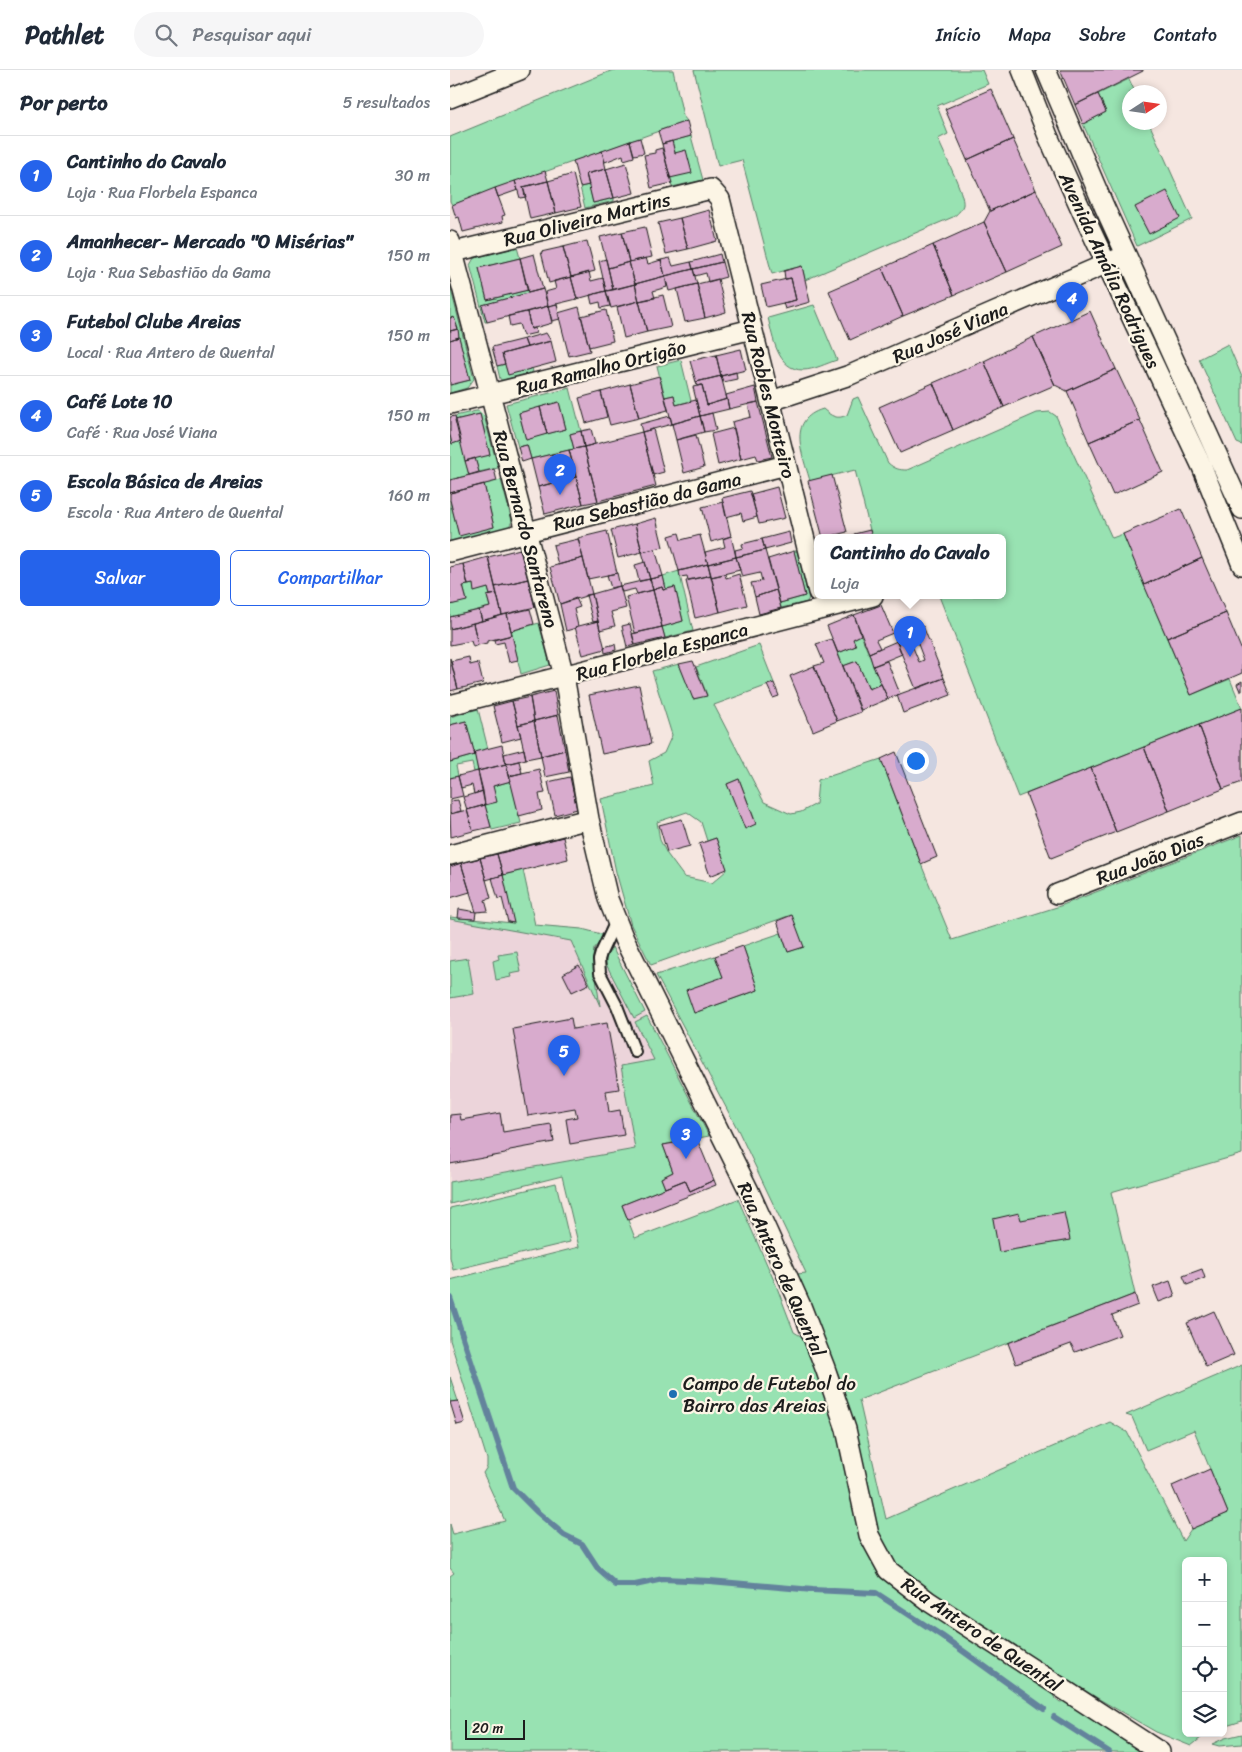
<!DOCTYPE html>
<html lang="pt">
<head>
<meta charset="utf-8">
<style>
  :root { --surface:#fff; --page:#f6f6f7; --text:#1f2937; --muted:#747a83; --line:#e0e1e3; --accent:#2563eb }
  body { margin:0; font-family:Sriracha,sans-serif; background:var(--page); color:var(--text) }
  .controls { position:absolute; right:15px; bottom:15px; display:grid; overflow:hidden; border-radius:8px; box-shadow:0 2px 8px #0003 }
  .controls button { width:45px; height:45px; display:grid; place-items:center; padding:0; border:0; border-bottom:1px solid var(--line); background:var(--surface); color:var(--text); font:25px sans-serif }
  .compass { position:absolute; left:672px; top:15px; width:45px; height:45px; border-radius:50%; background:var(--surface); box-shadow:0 2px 8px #0003; rotate:78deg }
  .scale { position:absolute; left:15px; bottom:12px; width:60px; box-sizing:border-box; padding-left:5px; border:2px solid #1c1c1c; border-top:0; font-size:14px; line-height:18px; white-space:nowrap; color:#1c1c1c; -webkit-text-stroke:4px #fcf5e5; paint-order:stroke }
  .you { position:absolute; left:465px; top:690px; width:18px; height:18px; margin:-12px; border:4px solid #fff; border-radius:50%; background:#1a73e8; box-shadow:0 0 0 8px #1a73e833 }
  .badge { display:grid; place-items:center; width:32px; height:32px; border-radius:50%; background:var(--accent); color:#fff; font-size:16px; font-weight:700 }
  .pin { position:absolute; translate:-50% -41px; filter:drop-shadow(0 1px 2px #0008) }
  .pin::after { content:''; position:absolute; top:26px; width:18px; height:15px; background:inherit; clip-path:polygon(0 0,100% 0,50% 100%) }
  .popup { position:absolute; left:364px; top:464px; width:192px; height:65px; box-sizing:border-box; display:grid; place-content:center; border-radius:8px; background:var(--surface); filter:drop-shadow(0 1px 4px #0005); font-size:16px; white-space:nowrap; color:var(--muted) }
  .popup b { font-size:19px; color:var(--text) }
  .popup::after { content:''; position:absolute; left:50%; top:100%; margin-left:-10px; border:10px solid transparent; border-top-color:var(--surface) }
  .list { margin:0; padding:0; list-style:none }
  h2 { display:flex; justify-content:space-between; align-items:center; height:65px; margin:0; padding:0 20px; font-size:21px }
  h2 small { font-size:16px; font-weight:400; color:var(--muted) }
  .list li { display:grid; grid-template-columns:32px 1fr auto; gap:15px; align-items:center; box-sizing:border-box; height:80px; padding:0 20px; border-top:1px solid var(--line) }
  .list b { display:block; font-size:19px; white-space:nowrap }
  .list p { margin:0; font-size:16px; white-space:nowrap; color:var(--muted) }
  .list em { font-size:16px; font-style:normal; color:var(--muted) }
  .actions { display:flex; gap:10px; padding:15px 20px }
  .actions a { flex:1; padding:11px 0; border:1px solid var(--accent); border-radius:8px; text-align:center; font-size:18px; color:var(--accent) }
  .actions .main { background:var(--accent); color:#fff }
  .icon { flex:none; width:28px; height:28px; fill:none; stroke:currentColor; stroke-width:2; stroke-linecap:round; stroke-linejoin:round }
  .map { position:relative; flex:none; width:792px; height:1682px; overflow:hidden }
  header { display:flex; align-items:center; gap:30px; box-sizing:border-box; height:70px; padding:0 25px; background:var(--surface); border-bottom:1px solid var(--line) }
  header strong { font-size:24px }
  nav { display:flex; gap:28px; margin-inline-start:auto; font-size:18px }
  .search { width:350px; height:45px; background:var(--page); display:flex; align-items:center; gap:12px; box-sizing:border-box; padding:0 18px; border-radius:28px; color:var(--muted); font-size:19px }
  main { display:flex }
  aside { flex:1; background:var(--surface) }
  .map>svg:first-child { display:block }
  .built { fill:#ecd4da }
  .green { fill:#98e2b2; stroke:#5a7f67; fill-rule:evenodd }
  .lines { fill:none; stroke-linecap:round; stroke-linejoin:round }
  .stream { stroke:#63839c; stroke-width:6 }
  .building { fill:#d8abcd; stroke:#1c1c1c }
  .service-casing { stroke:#1c1c1c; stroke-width:14 }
  .minor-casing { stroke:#1c1c1c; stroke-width:22 }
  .service { stroke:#fcf5e5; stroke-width:10 }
  .minor { stroke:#fcf5e5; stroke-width:19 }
  .poi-dot { fill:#1f6fb2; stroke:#fcf5e5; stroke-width:2 }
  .labels { text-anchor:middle; stroke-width:4.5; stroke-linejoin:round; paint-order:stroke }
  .street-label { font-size:19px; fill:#1c1c1c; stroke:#fcf5e5 }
  .poi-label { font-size:19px; fill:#1c1c1c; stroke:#fcf5e5; text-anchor:start }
</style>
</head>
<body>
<header>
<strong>Pathlet</strong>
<div class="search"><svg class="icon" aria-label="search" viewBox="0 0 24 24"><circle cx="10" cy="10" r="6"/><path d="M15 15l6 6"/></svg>Pesquisar aqui</div>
<nav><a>Início</a><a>Mapa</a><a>Sobre</a><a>Contato</a></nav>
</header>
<main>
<aside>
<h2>Por perto<small>5 resultados</small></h2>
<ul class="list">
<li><span class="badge">1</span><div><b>Cantinho do Cavalo</b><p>Loja · Rua Florbela Espanca</p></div><em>30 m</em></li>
<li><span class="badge">2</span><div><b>Amanhecer- Mercado &quot;O Misérias&quot;</b><p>Loja · Rua Sebastião da Gama</p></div><em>150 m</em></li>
<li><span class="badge">3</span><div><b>Futebol Clube Areias</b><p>Local · Rua Antero de Quental</p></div><em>150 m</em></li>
<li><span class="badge">4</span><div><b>Café Lote 10</b><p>Café · Rua José Viana</p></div><em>150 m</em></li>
<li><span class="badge">5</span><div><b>Escola Básica de Areias</b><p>Escola · Rua Antero de Quental</p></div><em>160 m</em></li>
</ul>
<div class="actions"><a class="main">Salvar</a><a>Compartilhar</a></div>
</aside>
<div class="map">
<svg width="792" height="1682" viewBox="0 0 792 1682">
  <rect width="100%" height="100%" fill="#f5e6e0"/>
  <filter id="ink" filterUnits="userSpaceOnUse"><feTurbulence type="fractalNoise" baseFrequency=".02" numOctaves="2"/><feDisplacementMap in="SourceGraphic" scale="10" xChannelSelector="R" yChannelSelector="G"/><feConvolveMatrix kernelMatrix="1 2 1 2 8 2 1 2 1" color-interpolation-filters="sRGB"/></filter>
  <g filter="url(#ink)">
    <!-- built -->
    <path class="built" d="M0,847L132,859L155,865L156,873L162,877L259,1066L0,1112Z"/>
    <!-- green -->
    <path class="green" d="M163,0H223L233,46L237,51L2,135L0,131V67Z
      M244,0H532L538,14L487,36L498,64L488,69C493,82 515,124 513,135C511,141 507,144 503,147L355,210L352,196L322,204L292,90L268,96Z
      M679,9L685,22H680V52L699,53L742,149L687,176L633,54L656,42L648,24Z
      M241,66L253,110L222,117L220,108L225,83L222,71Z
      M139,115L143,133L164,128V131L135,138L130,117Z
      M67,177L70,188L29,198L37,230L78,220V223L33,235L37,252H35L20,195L24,188Z
      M0,216L24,309L17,318L0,323V315L20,310L4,248H0Z
      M364,235L387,290C377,293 364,300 353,300C327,300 323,267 318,248Z
      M778,274L792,307V375L787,373L749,289Z
      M231,290L241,331L226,335L224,325L215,327L207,296Z
      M55,294L58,304L82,298L83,302L52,310L50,309L47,296Z
      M120,318L131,361L120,364L124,379L81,389L77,375L68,377L56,334ZM109,333L116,359L76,369L69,343Z
      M408,327L438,393C445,399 449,400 457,400L587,343L600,342L606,346L662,468L673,464L741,625L780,609L792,638L568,727L489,526H552V468H422L405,400L360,411C353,385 336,350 373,339C381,346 387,350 397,345L403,329Z
      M26,341H29L34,346L48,398L29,402L25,388L40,384L30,344L5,350V346Z
      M0,365L2,374L11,371L19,405L0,410Z
      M51,410L62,451L59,457L0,472V430L9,465L44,457L34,414Z
      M344,481H347L359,528L357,532L331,538L330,533L355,526Z
      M229,501L243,561L215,568L212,557L233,551L225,517L216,519L213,506Z
      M23,514L25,521L38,518L40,525L37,526L40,537L0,547V535L17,530L13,516Z
      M89,553L100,595L71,604L61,561Z
      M411,565L431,614L419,619L407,591L393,596L388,583L406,576L403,569Z
      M309,575L324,613L264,635L314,732L341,744L351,742L366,734L368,710L431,689L471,794L502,870L610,836L792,765V1084L661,1122L685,1224L409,1330L436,1449L660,1352L677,1362L733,1471L741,1459L778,1443L744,1360L696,1380L682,1347L676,1345L792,1295V1651L773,1657V1491H736V1663H757L741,1676L706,1662L649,1629L492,1531L447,1495L436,1479L426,1455L412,1388L389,1306L347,1204L356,1203L289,1062L206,905L265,886L273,907L244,943L308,920L293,876L331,863L338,882L353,877L341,845L201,895L181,855L166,802L151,729L204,716L199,691L214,683L222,665L202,601L229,594L244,629L257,625L246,597ZM289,709L306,753L296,758L277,714ZM237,742L251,752L257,771L266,768L277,800L262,813L234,807L217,784L210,770L207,752Z
      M28,639L38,679L24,682L16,651L0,655V647Z
      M25,685L28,701L24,702L22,693L6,696L8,706L0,708V692Z
      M61,711L71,753L42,760L35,735L43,716Z
      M73,800L85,855L132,859L155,865L144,879L143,888L150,936L121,871L0,849V847L63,853L53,805Z
      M162,877L195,942L184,948L156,894V888Z
      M67,882L71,902L60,904L61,907L46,910L43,891L49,889L48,885Z
      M18,888L24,924L0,928V891Z
      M197,946L259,1066L213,1075L223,1102L211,1108L215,1118L172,1135L185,1168L288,1129L326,1215L344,1262L354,1268L382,1342L393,1383L405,1448L416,1478L602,1621L604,1627L610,1632L616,1631L699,1682H0V1506L4,1503L0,1498V1454L3,1464L55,1451L33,1403L37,1397V1389L0,1270V1210L129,1177L112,1106L0,1134V1112L185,1079L171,996L204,990L185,952Z
      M106,1113L120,1172L3,1200L0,1187V1138Z
      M0,1307L8,1331L0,1332Z
      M792,1664V1674L769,1676L762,1674L775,1668Z"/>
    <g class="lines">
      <!-- stream -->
      <path class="stream" d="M0,1228L63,1418L86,1441L114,1465L132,1474L149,1500L166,1515H185L213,1509L260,1511L363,1520L426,1523L492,1566L594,1639
        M604,1647L659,1682"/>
    </g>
    <!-- building -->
    <path class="building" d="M610,0H693V1L625,35Z
      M541,19L563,69L517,90L495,39Z
      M648,24L656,42L633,54L625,35Z
      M237,51L241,66L212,74L208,61Z
      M190,68L194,83L184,85L180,71Z
      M563,69L586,120L540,141L517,90Z
      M180,71L184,87L174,90L173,85L155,92L152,81Z
      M222,71L225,83L236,80L242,103L220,108L212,74Z
      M212,78L222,113L201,118L194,85L205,83V80Z
      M152,81L156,99L136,104L139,115L130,117L123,91Z
      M176,93L184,123L164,128L156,99Z
      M156,99L164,128L143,133L136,104Z
      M95,101L98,111L73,117L76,127L70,128L65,111Z
      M123,104L131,137L106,143L98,111Z
      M65,111L68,120L48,127L45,118Z
      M98,111L106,143L80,149L73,117Z
      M45,118L55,145L52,146L53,152L13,162L9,147L6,148L2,135Z
      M586,120L612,177L557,202L534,152L540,141Z
      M717,121L730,148L699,164L685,137Z
      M259,140L267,171L238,179L230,148Z
      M230,148L238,179L216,184L208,153Z
      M534,152L557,202L504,225L483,175Z
      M195,157L202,187L179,192L172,162Z
      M172,162L179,192L158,198L150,167Z
      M137,171L145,201L121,207L113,177Z
      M483,175L504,225L453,246L432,198Z
      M113,177L121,207L99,213L91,182Z
      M84,184L93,219L78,223L70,188Z
      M270,184L272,192L243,199L241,192Z
      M70,188L78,220L37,230L29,198Z
      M196,188L198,194L211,190L215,206L185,214L179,192Z
      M220,188L223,196L241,192L243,199L215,206L211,190Z
      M156,189L163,220L156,221L149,191Z
      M179,192L185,214L163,220L158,198Z
      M272,192L276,207L258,212L256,203L245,206L243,199Z
      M352,196L360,232L335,239L333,233L346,230L341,208L335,209L334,201Z
      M432,198L453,246L400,270L379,221Z
      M243,199L247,214L219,221L215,206Z
      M139,202L141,211L153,208L156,221L127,229L121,207Z
      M215,206L217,217L203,221L205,228L189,231L185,214Z
      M121,207L127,229L98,236L95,222L106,219L104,211Z
      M341,208L346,230L316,237L311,215Z
      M268,209L276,242L255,248L247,214Z
      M185,214L189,231L161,238L156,221Z
      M247,214L255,248L235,252L227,219Z
      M93,219L98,236L37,252L32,235Z
      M156,221L160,236L151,238L150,232L142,234L140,225Z
      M213,225L221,257L197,262L189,231Z
      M189,231L197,262L174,268L167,237Z
      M107,234L110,249L102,251L98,236Z
      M98,236L102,253L81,259L77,242Z
      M129,237L140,281L119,286L108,243Z
      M156,240L163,271L139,277L131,246Z
      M640,241L666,299L617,321L605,315L583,267Z
      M77,242L81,259L85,258L86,263L73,266L69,254L60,256L58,246Z
      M4,247L8,259L0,261V248Z
      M8,259L9,267L0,270V261Z
      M96,263L101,271L77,277L74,269Z
      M9,267L20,310L0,315V270Z
      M583,267L605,315L554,337L534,291Z
      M74,269L77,277L52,284L55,294L47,296L42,277Z
      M101,271L106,292L58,305L52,284Z
      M291,279L296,300L271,306L266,285Z
      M266,285L271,306L246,312L240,291Z
      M534,291L554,337L503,360L483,313Z
      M666,299L690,350L639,372L617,321Z
      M286,302L287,309L273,312L271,306Z
      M209,306L218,340L189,348L180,314Z
      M271,306L277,329L257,335L252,315L247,316L246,312Z
      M483,313L503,360L450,383L429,337Z
      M180,314L189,348L160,355L151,322Z
      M252,315L257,335L277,329L279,339L250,346L243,317Z
      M305,317L308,332L279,339L276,325Z
      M151,322L157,347L136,353L129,328Z
      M224,325L226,335L246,330L250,346L222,354L215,327Z
      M109,332L116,359L97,364L90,337Z
      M308,332L322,387L308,390L306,385L291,389L282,352L301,347L298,334Z
      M90,337L97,364L76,370L69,343Z
      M262,343L266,360L254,362L250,346Z
      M30,344L40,385L15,391L5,350Z
      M5,346L11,371L2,374L0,365V347Z
      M220,346L222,354L192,362L190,354Z
      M250,346L254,362L226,370L222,354Z
      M690,350L713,402L663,425L639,372Z
      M284,358L291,389L268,395L261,364Z
      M141,359L145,374L134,377L131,361Z
      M203,359L214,402L203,405L192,362Z
      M131,361L134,377L124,379L120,364Z
      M192,362L206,416L148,431L134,377Z
      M246,365L254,397L234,403L226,370Z
      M77,375L81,389L72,392L68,377Z
      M134,377L148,431L133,434L119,380Z
      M119,380L126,407L109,411L102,384Z
      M102,384L109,411L88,417L81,389Z
      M25,388L29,402L19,405L15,391Z
      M44,399L47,411L0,423V410Z
      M382,405L397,462L373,468L358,411Z
      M126,407L133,434L95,444L88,417Z
      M34,414L44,457L9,466L0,430V423Z
      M327,417L335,448L309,454L301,424Z
      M300,421L307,447L293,451L291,443L276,447L272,428Z
      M273,432L281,466L261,472L252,437Z
      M731,439L752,488L694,515L673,464Z
      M206,448L213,477L192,482L185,454Z
      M185,454L192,482L168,488L161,460Z
      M420,460L422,468H405L404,464Z
      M157,461L167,503L138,509L128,468Z
      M339,462L341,473L315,480L312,469Z
      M229,463L231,470L250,465L258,494L229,501L219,466Z
      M281,466L286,487L258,494L255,482L275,477L273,469Z
      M128,469L133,488L108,495L103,475Z
      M312,469L315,480L286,487L285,480L293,478L292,474Z
      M70,479L78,509L45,517L38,487Z
      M205,479L213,506L200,509L192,482Z
      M315,480L326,520L305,527L301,513L312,511L310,503L292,507L286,487Z
      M344,481L355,526L330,533L318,489Z
      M38,487L47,524L40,525L38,518L24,522L23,514L18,515L13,494Z
      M286,487L290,500L261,507L258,494Z
      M133,488L142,524L110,534L100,497Z
      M752,488L776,543L717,568L694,515Z
      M195,492L200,509L189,511L185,495Z
      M13,494L18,515L13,516L17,531L0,535V497Z
      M258,494L261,505L238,510L237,506L230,507L229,501Z
      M167,503L170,516L161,518L157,505Z
      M275,504L276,508L289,504L297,535L270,542L261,507Z
      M261,505L270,542L245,548L236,511Z
      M213,506L216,519L213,520L212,517L203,520L200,509Z
      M78,509L85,537L52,545L45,517Z
      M200,509L203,520L187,524L185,519L172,522L170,516Z
      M170,516L176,538L161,542L165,556L150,560L142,524Z
      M212,517L213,520L225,517L233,551L212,557L203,520Z
      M203,520L212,557L185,563L176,527Z
      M326,520L331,538L309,544L305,527Z
      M47,524L52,545L32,551L29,540L40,537L37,526Z
      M142,524L148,551L143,552L136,525Z
      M126,528L130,537L124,539L128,556L125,557L126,558L116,561L110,534Z
      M431,535L443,563L426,570L430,578L419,583L404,545Z
      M80,539L84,554L61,561L57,544Z
      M29,540L32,551L0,559V547Z
      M776,543L792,581V603L741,625L717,568Z
      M57,544L62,565L37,571V573L28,575L23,553Z
      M404,545L411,565L403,569L406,576L388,583L377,556Z
      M148,551L155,579L133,585L125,557Z
      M23,553L28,575L23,577L21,571L0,575V559Z
      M180,554L185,575L177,577L172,556Z
      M473,556L494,608L466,619L445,568L457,563L469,592L474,590L463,561Z
      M212,557L215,568L185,575L182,564Z
      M62,565L68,590L59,592L54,572L45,574L44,570Z
      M382,569L411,642L387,651L364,596L374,593L366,574Z
      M447,571L452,584L423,596L419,583Z
      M165,574L166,580L155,583L154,577Z
      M19,587L20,595L28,593L33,613L8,619L1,591Z
      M0,588L8,619L0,621Z
      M243,591L257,626L243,629L229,594Z
      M407,591L419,619L431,614L438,629L411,640L393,596Z
      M437,591L450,624L438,629L423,596Z
      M364,596L387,651L363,661L340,606Z
      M494,608L501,625L453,643L447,625Z
      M792,611V621H790L787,614Z
      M324,613L329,626L323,628L317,615Z
      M189,615L201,674L152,684L139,625Z
      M104,621L108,645L84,651L80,627Z
      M80,627L84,651L68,655L62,631Z
      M62,631L71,667L52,672L43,636Z
      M792,638V712L773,719L749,655Z
      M108,645L115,680L91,686L84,651Z
      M16,651L25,685L0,692V655Z
      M84,651L91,686L76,689L68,655Z
      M749,655L773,719L719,741L694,677Z
      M52,675L56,694L28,701L24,682Z
      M694,677L719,741L666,762L641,698Z
      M74,679L76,689L56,694L54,684Z
      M115,680L119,702L95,707L91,686Z
      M446,682L487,787L471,794L431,689Z
      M69,691L72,703L59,706L56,694Z
      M56,694L61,711L43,716L47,732L35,735L28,701Z
      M641,698L666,762L601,788L576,724Z
      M89,699L95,723L89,724L92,740L69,746L59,706Z
      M28,701L33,721L24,724L22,715L11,718L8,706Z
      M8,706L13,726L0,729V708Z
      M120,707L127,739L105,745L98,712Z
      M289,709L306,754L295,759L277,714Z
      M33,721L35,735L17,740L13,727Z
      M8,730L11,741L0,744V731Z
      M35,735L41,757L23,761L17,740Z
      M17,740L23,761L1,767L0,744Z
      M232,749L240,776L217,782L209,755Z
      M113,767L118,789L53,805L47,784Z
      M266,768L277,799L260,806L249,774Z
      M47,784L53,805L36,810L30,788Z
      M30,788L41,828L35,830L38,841L26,842L11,793Z
      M11,793L20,822L0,828V797Z
      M53,805L64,853L58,852L52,828L48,829L42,808Z
      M9,839L26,842L25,849L8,848Z
      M342,845L354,877L338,882L327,851Z
      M293,876L308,920L244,943L236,920L273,907L265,886Z
      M129,895L139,914L122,922L113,904Z
      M121,948L123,959L157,953L169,1019L156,1021L159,1042L170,1040L174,1065L120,1074L116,1049L127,1047L125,1038L78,1046L63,959Z
      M50,1043L53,1062L101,1054L104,1072L60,1080L55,1084L0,1094V1045L10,1044L11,1050Z
      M247,1069L264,1110L240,1121L235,1110L215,1118L211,1108L223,1102L213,1075Z
      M235,1110L240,1121L264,1110L266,1115L178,1150L172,1135Z
      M614,1142L620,1170L549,1182L543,1149L569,1143L571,1150Z
      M752,1199L755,1208L737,1215L733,1206Z
      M720,1211L725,1226L709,1232L703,1217Z
      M685,1224L688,1235L662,1245L670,1265L625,1282L621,1274L566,1294L558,1273Z
      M764,1241L784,1285L756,1297L737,1253Z
      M8,1331L15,1353L7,1355L0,1332Z
      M760,1399L778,1443L741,1459L722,1416Z"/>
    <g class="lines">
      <defs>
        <path id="service" d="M166,851L151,883L149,890L150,903L167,936L185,982"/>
        <path id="minor" d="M572,0L598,66L634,146L752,397L792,495
          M596,0L654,136L792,439
          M0,28L70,0
          M0,171L114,606L139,749L158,829L174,869L299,1121L351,1236L375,1298L396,1359L419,1465L438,1500L478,1531L710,1682
          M0,183L261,119L270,129L368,522
          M321,331L400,305L667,189
          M0,334L302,259
          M0,482L336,395
          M0,635L423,526
          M0,785L139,749
          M607,824L792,752"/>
      </defs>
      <!-- service casing -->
      <use href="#service" class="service-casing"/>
      <!-- minor casing -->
      <use href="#minor" class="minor-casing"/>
      <!-- service -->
      <use href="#service" class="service"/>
      <!-- minor -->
      <use href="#minor" class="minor"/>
    </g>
  </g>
  <!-- markers -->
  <circle class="poi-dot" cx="223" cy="1324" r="5"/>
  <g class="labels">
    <!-- street labels -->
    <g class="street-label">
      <text transform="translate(137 149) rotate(-14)" y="7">Rua Oliveira Martins</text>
      <text transform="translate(660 200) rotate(65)" y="7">Avenida Amália Rodrigues</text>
      <text transform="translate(500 262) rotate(-24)" y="7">Rua José Viana</text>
      <text transform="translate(151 297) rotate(-14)" y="7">Rua Ramalho Ortigão</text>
      <text transform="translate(319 325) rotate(76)" y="7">Rua Robles Monteiro</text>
      <text transform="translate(197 431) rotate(-14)" y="7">Rua Sebastião da Gama</text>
      <text transform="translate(76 459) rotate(75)" y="7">Rua Bernardo Santareno</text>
      <text transform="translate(212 581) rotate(-15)" y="7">Rua Florbela Espanca</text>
      <text transform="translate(700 788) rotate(-21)" y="7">Rua João Dias</text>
      <text transform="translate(332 1199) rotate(66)" y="7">Rua Antero de Quental</text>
      <text transform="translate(532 1564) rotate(34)" y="7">Rua Antero de Quental</text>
    </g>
    <!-- poi labels -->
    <g class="poi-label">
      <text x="233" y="1320">Campo de Futebol do<tspan x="233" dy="22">Bairro das Areias</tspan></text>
    </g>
  </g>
</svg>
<div class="controls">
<button>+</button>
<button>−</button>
<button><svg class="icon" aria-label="locate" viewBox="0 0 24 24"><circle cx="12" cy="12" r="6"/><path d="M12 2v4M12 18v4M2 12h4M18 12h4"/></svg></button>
<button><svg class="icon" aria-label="layers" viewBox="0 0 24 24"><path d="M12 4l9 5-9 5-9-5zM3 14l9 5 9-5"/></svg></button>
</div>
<svg class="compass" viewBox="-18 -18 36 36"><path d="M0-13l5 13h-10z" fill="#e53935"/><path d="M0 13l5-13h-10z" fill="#747a83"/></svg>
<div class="scale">20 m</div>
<div class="you"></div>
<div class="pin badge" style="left:460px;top:587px">1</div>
<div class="popup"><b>Cantinho do Cavalo</b>Loja</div>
<div class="pin badge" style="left:110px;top:425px">2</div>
<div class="pin badge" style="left:236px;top:1089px">3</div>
<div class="pin badge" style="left:622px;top:253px">4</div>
<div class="pin badge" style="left:114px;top:1006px">5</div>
</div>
</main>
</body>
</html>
